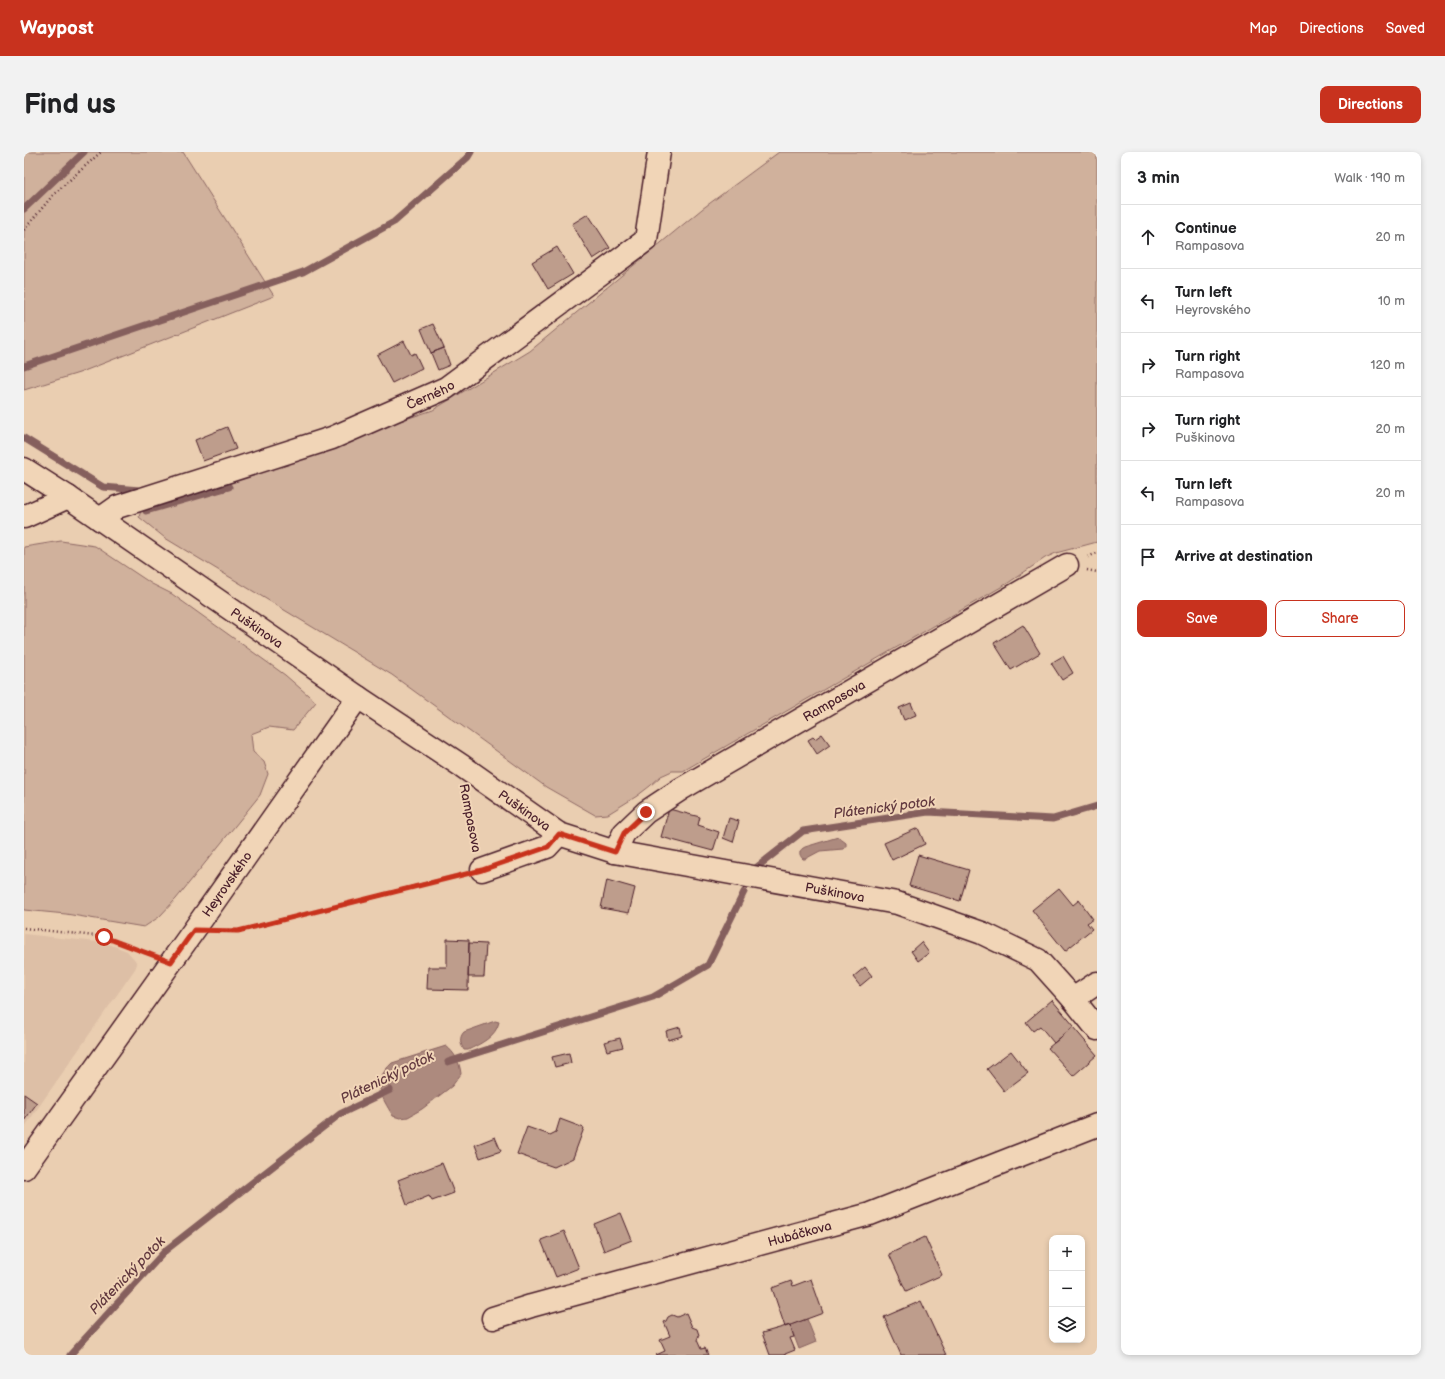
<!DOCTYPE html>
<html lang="en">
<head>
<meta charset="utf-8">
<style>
  :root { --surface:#fff; --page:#f2f2f2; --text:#202124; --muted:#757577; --line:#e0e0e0; --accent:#c8321e }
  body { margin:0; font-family:"Balsamiq Sans",sans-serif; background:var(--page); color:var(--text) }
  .controls { position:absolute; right:12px; bottom:12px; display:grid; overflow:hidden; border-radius:8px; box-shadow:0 2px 6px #0003 }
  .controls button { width:36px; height:36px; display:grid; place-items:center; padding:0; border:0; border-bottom:1px solid var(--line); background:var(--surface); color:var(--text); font:20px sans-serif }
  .stop { position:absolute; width:12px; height:12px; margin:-9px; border:3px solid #c8321e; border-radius:50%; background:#fff }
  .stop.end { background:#c8321e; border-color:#fff; box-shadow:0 1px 4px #0008 }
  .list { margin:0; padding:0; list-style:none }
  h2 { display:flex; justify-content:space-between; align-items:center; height:52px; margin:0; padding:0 16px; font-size:17px }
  h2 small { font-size:13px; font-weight:400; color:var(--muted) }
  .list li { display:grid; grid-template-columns:26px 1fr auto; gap:12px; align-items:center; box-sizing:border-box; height:64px; padding:0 16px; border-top:1px solid var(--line) }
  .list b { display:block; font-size:15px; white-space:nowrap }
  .list p { margin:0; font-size:13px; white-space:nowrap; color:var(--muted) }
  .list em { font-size:13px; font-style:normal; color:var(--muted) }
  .actions { display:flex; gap:8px; padding:12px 16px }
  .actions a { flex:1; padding:9px 0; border:1px solid var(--accent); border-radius:8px; text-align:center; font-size:14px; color:var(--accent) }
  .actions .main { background:var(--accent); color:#fff }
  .icon { flex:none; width:22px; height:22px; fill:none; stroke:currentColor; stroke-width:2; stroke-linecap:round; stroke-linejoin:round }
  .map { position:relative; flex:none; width:1073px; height:1203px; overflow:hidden; border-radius:8px }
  header { display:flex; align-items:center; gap:24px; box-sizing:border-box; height:56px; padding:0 20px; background:var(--accent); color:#fff }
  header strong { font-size:19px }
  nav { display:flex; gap:22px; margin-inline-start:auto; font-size:14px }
  .intro { display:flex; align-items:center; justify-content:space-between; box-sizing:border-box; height:96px; padding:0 24px }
  h1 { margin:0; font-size:28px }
  .button { padding:10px 18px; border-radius:8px; background:var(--accent); color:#fff; font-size:14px; font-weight:700 }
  main { display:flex; gap:24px; padding:0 24px }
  aside { flex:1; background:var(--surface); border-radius:8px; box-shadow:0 2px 6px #0003 }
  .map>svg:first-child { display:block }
  .built { fill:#ddbfa6 }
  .green { fill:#d0b19c; stroke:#8d6864 }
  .water { fill:#ad8a7e; stroke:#855f5d }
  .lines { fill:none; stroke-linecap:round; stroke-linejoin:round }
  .stream { stroke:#855f5d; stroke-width:7 }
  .building { fill:#be9d8c; stroke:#4a1f2b }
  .minor-casing { stroke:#4a1f2b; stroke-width:25 }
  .path { stroke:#4a1f2b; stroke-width:2.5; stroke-dasharray:1 3; stroke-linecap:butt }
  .minor { stroke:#f1d5b7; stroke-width:22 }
  .route { stroke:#c8321e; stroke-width:5 }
  .labels { text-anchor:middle; stroke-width:4; stroke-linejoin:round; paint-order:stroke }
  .street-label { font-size:13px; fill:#4a1f2b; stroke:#f1d5b7 }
  .water-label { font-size:14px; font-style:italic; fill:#633a40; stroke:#f1d5b7 }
</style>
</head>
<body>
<header>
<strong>Waypost</strong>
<nav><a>Map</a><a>Directions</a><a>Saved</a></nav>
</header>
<div class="intro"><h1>Find us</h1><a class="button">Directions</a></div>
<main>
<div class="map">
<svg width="1073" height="1203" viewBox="0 0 1073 1203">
  <rect width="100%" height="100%" fill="#eaceb1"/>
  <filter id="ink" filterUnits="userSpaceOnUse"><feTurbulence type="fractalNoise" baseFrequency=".025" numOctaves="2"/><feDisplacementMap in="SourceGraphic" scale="8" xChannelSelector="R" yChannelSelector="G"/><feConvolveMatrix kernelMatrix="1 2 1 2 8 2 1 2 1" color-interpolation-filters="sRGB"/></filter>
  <g filter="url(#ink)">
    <!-- built -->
    <path class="built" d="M0,782L82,791L103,799L111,808L113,812L111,817L0,976Z"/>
    <!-- green -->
    <path class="green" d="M0,0H159L250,144L55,221L0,238Z
      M755,0H1073V390L1032,401L1021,406L984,431L659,619H648L637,624L626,634L613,644L584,662L571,663L522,635L368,523L141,386L115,365L118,355L409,258L506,199L678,57Z
      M37,389L71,394L128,432L148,442L261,523L292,550L269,578L245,575L227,582L229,600L240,610L244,622L236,643L152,747L135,765L120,775L42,762L0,758V395Z"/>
    <!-- water -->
    <path class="water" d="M814,685L822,691V695L819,697L796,699L781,707H779C774,702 775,698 781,695Z
      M471,869L475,870C472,885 456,892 444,898H440C436,892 435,885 440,880Z
      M422,894C431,901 436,911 437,922L428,934L398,957L384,965L376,966L369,964C357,944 347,930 368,911Z
      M783,1167L792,1190L775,1197L766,1173Z"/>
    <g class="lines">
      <!-- stream -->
      <path class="stream" d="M0,57L60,0
        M0,214L279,120L370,70L444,5L447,0
        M0,286L79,335L116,338
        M122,359L205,335
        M733,715L779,679L904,660L1029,667L1073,654
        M424,910L629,845L684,813L720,740
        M46,1203L142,1098L316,962L366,938"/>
    </g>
    <!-- building -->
    <path class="building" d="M564,62L586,96L569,107L548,72Z
      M533,95L549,122L524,137L508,110Z
      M409,172L420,196L407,201L397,177Z
      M380,189L387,203L391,201L398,216L368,231L353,203Z
      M420,196L426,213L414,218L407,201Z
      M203,275L212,297L179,309L171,288Z
      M999,473L1016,501L987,518L970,491Z
      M1039,504L1049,521L1038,528L1027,511Z
      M887,551L892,563L880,568L875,556Z
      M798,582L806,593L793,602L784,588L789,585L791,587Z
      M645,657L676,665L674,673L695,680L689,699L637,685Z
      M705,666L715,669L709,690L699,686Z
      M894,676L901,692L868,708L860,691Z
      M894,703L945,718L936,749L885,734Z
      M583,728L611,736L605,761L577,756Z
      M1035,736L1049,753L1055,748L1069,767L1063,771L1068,777L1041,799L1008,758Z
      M423,787L445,788L444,838L403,837L404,815H423Z
      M897,790L905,801L894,809L887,799Z
      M445,791L462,792L460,825H444Z
      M841,815L848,824L836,834L829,825Z
      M1028,848L1050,874L1030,891L1016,874L1009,879L1002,870Z
      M656,875L658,884L644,888L642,879Z
      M1049,875L1073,903L1049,924L1024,896Z
      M596,886L599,895L583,899L580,890Z
      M987,899L1004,921L980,939L963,917Z
      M545,901L547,911L531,915L528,905Z
      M0,942L13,951L0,969Z
      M536,967L560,976L549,1006L530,1015L493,1002L503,975L526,983L532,980Z
      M471,985L477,999L456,1006L451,993Z
      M418,1011L430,1041L408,1049L405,1044L383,1053L374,1028Z
      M597,1061L608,1088L580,1099L570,1072Z
      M540,1079L555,1116L532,1125L517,1088Z
      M901,1085L918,1123L882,1139L865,1102Z
      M787,1127L799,1161L761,1175L748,1136L767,1129L769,1134Z
      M897,1149L922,1203H877L860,1165Z
      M662,1161L668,1175L673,1177L675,1183L673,1188L677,1197L681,1196L684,1203H632L641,1199L636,1188L646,1184L640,1170L642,1169L644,1165L648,1163L653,1165Z
      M766,1173L770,1185L766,1186L771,1198L761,1202V1203H746L738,1181Z"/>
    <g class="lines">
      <defs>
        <g id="minor">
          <path id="s1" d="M0,317L44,345L334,545L438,614L535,682L591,700L873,751L958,781L1014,808L1049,847L1073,877"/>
          <path d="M0,365L44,345"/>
          <path id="s2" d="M76,367L93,355L308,286L422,236L622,88L635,0"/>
          <path id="s3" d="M591,700L600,681L622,660L657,637L1043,413"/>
          <path d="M458,718L523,695L535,682"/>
          <path d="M1049,847L1073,831"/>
          <path id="s4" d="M0,1016L170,778L334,545"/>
          <path id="s5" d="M469,1166L507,1154L846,1062L1073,973"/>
        </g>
      </defs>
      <!-- minor casing -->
      <use href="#minor" class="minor-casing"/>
      <!-- path -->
      <path class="path" d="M0,78L29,43L77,0
        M1064,405L1073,401
        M1063,418L1073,420
        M440,642L453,696
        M0,776L80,785L126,802
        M196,779H214L437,723"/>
      <!-- minor -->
      <use href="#minor" class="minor"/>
    </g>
  </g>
  <g class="lines" filter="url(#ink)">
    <!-- route -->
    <path class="route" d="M80,785L147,810L170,778L214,779L458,718L524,695L535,682L591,700L600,681L622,660"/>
  </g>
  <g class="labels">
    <!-- street labels -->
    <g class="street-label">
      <text dy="5" stroke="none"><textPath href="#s2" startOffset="354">Černého</textPath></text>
      <text dy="5" stroke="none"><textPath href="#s1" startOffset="282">Puškinova</textPath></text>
      <text dy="5" stroke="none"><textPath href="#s3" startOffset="270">Rampasova</textPath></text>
      <text dy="5" stroke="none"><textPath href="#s1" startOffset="606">Puškinova</textPath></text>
      <text transform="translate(447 666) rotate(79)" y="5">Rampasova</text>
      <text dy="5" stroke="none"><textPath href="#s4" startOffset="349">Heyrovského</textPath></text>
      <text dy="5" stroke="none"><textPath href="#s1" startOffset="930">Puškinova</textPath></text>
      <text dy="5" stroke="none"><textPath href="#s5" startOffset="318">Hubáčkova</textPath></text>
    </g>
    <!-- water labels -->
    <g class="water-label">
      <text transform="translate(860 655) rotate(-7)" y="5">Plátenický potok</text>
      <text transform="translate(363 925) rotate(-26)" y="5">Plátenický potok</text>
      <text transform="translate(103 1123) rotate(-46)" y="5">Plátenický potok</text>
    </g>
  </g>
</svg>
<div class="controls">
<button>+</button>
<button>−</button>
<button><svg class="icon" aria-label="layers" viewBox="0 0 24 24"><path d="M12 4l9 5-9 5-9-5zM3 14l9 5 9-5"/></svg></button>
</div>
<div class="stop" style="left:80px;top:785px"></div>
<div class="stop end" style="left:622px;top:660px"></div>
</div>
<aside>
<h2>3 min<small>Walk · 190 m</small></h2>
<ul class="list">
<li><svg class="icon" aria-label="ahead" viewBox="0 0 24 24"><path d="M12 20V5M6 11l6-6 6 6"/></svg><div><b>Continue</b><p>Rampasova</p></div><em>20 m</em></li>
<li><svg class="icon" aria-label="left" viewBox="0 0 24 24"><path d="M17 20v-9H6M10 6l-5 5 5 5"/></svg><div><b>Turn left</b><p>Heyrovského</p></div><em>10 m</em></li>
<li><svg class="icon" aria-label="right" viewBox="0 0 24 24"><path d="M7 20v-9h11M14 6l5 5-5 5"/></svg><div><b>Turn right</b><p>Rampasova</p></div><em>120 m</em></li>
<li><svg class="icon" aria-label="right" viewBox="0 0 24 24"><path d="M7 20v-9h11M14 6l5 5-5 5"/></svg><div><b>Turn right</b><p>Puškinova</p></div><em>20 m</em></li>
<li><svg class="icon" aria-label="left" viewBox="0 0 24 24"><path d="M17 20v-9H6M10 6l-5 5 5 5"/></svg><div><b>Turn left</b><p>Rampasova</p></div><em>20 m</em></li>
<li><svg class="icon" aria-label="arrive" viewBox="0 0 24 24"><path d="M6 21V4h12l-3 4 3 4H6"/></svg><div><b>Arrive at destination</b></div></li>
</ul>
<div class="actions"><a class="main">Save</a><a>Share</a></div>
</aside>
</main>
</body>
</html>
